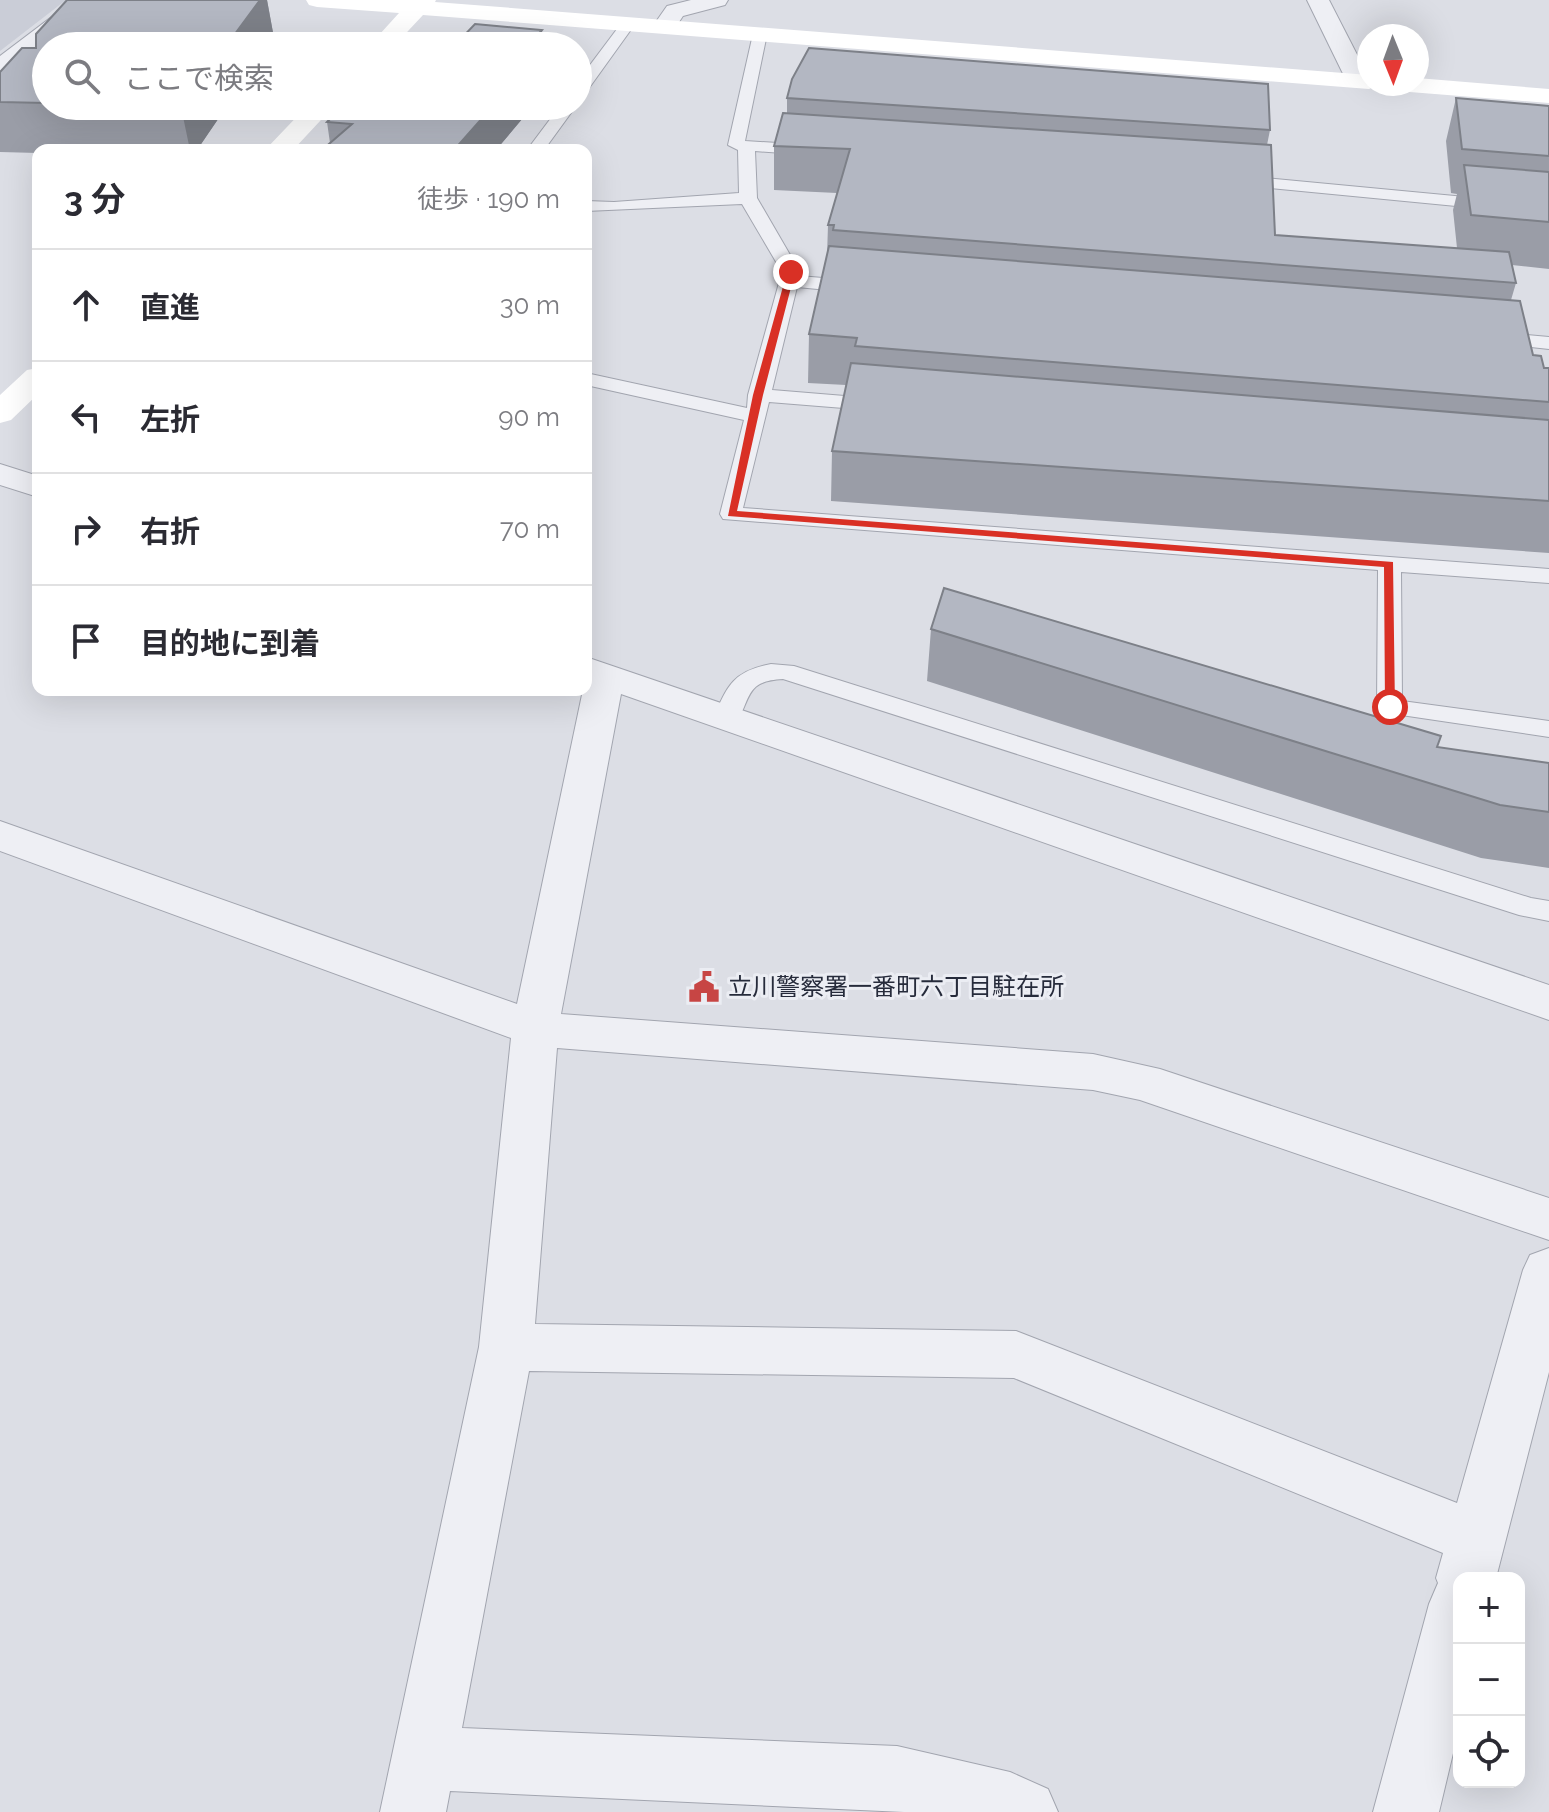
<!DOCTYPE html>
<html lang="ja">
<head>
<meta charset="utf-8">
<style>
  :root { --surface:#fff; --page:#f2f2f3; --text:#2b2b33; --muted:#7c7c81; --line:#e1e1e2 }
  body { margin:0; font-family:Raleway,"Noto Sans JP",sans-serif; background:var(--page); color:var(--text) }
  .controls { position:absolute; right:24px; bottom:24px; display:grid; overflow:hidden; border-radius:16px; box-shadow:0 8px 32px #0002 }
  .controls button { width:72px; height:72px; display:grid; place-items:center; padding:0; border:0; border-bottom:2px solid var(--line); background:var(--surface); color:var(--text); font:40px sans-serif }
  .compass { position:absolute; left:1357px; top:24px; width:72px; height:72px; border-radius:50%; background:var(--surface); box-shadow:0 8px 32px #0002; rotate:179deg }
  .stop { position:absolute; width:24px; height:24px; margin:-18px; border:6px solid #d93025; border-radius:50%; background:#fff }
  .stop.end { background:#d93025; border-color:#fff; box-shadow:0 2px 8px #0008 }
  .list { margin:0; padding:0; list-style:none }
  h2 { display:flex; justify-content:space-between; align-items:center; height:104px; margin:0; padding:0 32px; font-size:34px }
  h2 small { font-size:26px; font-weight:400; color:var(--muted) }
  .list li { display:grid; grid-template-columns:52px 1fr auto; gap:24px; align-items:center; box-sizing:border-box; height:112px; padding:0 32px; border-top:2px solid var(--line) }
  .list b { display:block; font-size:30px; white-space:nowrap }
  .list em { font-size:26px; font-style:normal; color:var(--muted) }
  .icon { flex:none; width:44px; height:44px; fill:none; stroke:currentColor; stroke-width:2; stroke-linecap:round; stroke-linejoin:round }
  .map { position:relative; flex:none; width:1549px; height:1812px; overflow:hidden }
  .search { position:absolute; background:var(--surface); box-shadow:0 8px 32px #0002; left:32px; top:32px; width:560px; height:88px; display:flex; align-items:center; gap:20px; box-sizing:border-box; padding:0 28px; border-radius:44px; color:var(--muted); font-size:30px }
  .panel { position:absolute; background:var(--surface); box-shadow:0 8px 32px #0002; left:32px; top:144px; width:560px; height:552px; border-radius:16px }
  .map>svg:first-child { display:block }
  .built { fill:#cacdd7 }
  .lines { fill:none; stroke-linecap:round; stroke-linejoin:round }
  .lane-casing { stroke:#a2a5af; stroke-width:2 }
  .street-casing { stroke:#a2a5af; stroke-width:2 }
  .lane { fill:#eeeff4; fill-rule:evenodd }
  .street { fill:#eeeff4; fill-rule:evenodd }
  .secondary { fill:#fff; fill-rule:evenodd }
  .wall { fill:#9a9da7 }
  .shaded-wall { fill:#7d8088 }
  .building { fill:#b3b7c2; stroke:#7d8088; stroke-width:2 }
  .route { fill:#d93025 }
  .labels { text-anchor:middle; stroke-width:6; stroke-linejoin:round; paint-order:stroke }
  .poi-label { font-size:24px; fill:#262b3b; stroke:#ebedf3; text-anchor:start }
</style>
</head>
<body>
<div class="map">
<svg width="1549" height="1812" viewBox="0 0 1549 1812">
  <rect width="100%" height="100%" fill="#dcdee5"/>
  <!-- built -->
  <path class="built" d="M0,0H66L0,51Z"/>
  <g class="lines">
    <defs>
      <path id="lane" d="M628,20L635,24L584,95L578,97V81L623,21Z
        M760,30L767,34L745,141L810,145L818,150L810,155L755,151L757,198L800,272L799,276L859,281L868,287L859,293L797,287L772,390L881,399L891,405L881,411L769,402L743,508L1549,569V583L1401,572L1402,701L1549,721V737L1381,712L1377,707L1378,570L723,519L720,514L744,420L586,385V373L747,408L748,395L782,272L742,204L586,211V201L614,202L739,193L738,150L728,145L753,34Z
        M560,106H576L544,150H527Z
        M1234,175L1549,205V215L1228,184L1225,180L1228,176Z
        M1494,332L1549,337V349L1487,342L1484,338Z
        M771,664L794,666L1531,898L1549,901V921L1519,915L783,679C744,681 752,698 735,725H717L713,719C727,686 733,671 771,664Z"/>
      <path id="street" d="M74,0H99L9,73L0,75V56Z
        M691,0H728L725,5L683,16L673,31H657L653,26L667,6Z
        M1307,0H1329L1369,78L1367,86H1349Z
        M0,464L38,476V497L0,485Z
        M586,657L1549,985V1020L621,694L561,1014L1093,1054L1160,1069L1549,1198V1240L1140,1100L1093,1090L557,1048L535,1324L1016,1331L1457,1503L1523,1270L1530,1255L1549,1248V1372L1496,1578H1459V1728L1439,1812H1373L1429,1604L1438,1583L1436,1578L1443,1553L1014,1378L529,1371L462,1728L897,1746L1010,1772L1048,1789L1058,1812H904L450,1791L446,1812H380L479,1347L511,1038L0,851V821L517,1004L583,690H586Z"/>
    </defs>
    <!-- lane casing -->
    <use href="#lane" class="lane-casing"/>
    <!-- street casing -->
    <use href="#street" class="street-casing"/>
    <!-- lane -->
    <use href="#lane" class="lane"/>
    <!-- street -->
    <use href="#street" class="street"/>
    <!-- secondary -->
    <path class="secondary" d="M306,0H436L435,2L1369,75V84H1380L1369,89L423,15L394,46H369L399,13L317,7L309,5Z
      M1417,78L1549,89V103L1397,91L1388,89L1385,84H1417Z
      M307,106H334L293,150H265Z
      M38,368V394L11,420L0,423V395L27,370Z"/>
  </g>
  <!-- wall -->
  <path class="wall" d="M67,0H267L274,38L46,46V106H227L197,150H38V153L0,152V72L36,48Z
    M787,98L1270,130L1267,145L1275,235L1457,248L1453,210L1457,194L1451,193L1446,141L1456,98L1549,106V269L1512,265L1516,283L1511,300L1533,355L1544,368H1549V553L831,501L832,451L846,385L808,383L809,334L827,256L828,225L837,193L774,190V146L787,113Z
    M338,106H527L528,112L496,150H322L330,143L327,122L333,116V111Z
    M931,629L1438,747L1549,763V868L1481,858L927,681Z"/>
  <!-- shaded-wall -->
  <path class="shaded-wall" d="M260,0H267L274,38L269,46H226Z
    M542,30L543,46H528Z
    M182,106H227L197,150H190L181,107Z
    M493,106H527L528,112L496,150H454Z"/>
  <!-- building -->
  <path class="building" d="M67,0H260L226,46H46V103L0,102V72L22,48H36V34Z
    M475,24L542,30L528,46H454Z
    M809,48L1268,84L1270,130L787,98L792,79Z
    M1456,98L1549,106V156L1462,149Z
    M135,106H182L181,107Z
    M338,106H493L454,150H322L352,124L327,122L337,112L333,111Z
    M783,113L1271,145L1275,235L1509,252L1516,283L833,230L834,225H828L850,149L774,146Z
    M1464,165L1549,172V222L1471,215Z
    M829,246L1520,301L1533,355L1541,356L1544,368H1549V402L855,346L857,338L809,334Z
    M851,363L1549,420V501L832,451Z
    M944,588L1441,736L1437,747L1549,763V812L1500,805L931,629Z"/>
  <!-- route -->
  <path class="route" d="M791,270L795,272L763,395L737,511L1393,562L1395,710L1385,707L1384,567L728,516L753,395L787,272Z"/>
  <!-- icons -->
  <defs>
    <symbol id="civic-bare" viewBox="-9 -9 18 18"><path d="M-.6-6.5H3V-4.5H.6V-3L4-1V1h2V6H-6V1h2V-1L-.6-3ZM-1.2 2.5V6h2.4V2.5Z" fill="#c74544" stroke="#ebedf3" stroke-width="2.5" paint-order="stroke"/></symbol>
  </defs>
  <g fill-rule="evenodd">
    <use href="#civic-bare" x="682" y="965" width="44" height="44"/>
  </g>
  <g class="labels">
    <!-- poi labels -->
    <g class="poi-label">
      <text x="728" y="995">立川警察署一番町六丁目駐在所</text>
    </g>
  </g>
</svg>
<div class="controls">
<button>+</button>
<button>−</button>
<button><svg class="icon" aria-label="locate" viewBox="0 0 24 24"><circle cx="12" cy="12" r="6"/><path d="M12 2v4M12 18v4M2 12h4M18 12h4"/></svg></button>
</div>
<svg class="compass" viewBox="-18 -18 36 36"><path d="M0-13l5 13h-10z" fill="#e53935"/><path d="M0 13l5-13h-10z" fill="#7c7c81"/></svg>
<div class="stop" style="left:1390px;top:707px"></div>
<div class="stop end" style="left:791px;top:272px"></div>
<div class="search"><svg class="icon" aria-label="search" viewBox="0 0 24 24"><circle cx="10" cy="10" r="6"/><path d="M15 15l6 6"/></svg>ここで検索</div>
<section class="panel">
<h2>3 分<small>徒歩 · 190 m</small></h2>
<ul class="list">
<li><svg class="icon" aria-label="ahead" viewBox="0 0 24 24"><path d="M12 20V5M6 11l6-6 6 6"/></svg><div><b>直進</b></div><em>30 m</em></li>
<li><svg class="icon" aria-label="left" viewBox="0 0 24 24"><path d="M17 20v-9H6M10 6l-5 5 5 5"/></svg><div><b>左折</b></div><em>90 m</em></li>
<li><svg class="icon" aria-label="right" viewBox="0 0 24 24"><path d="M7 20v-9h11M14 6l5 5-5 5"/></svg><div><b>右折</b></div><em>70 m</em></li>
<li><svg class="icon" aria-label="arrive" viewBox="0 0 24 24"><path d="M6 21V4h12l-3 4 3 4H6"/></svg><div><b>目的地に到着</b></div></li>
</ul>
</section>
</div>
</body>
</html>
